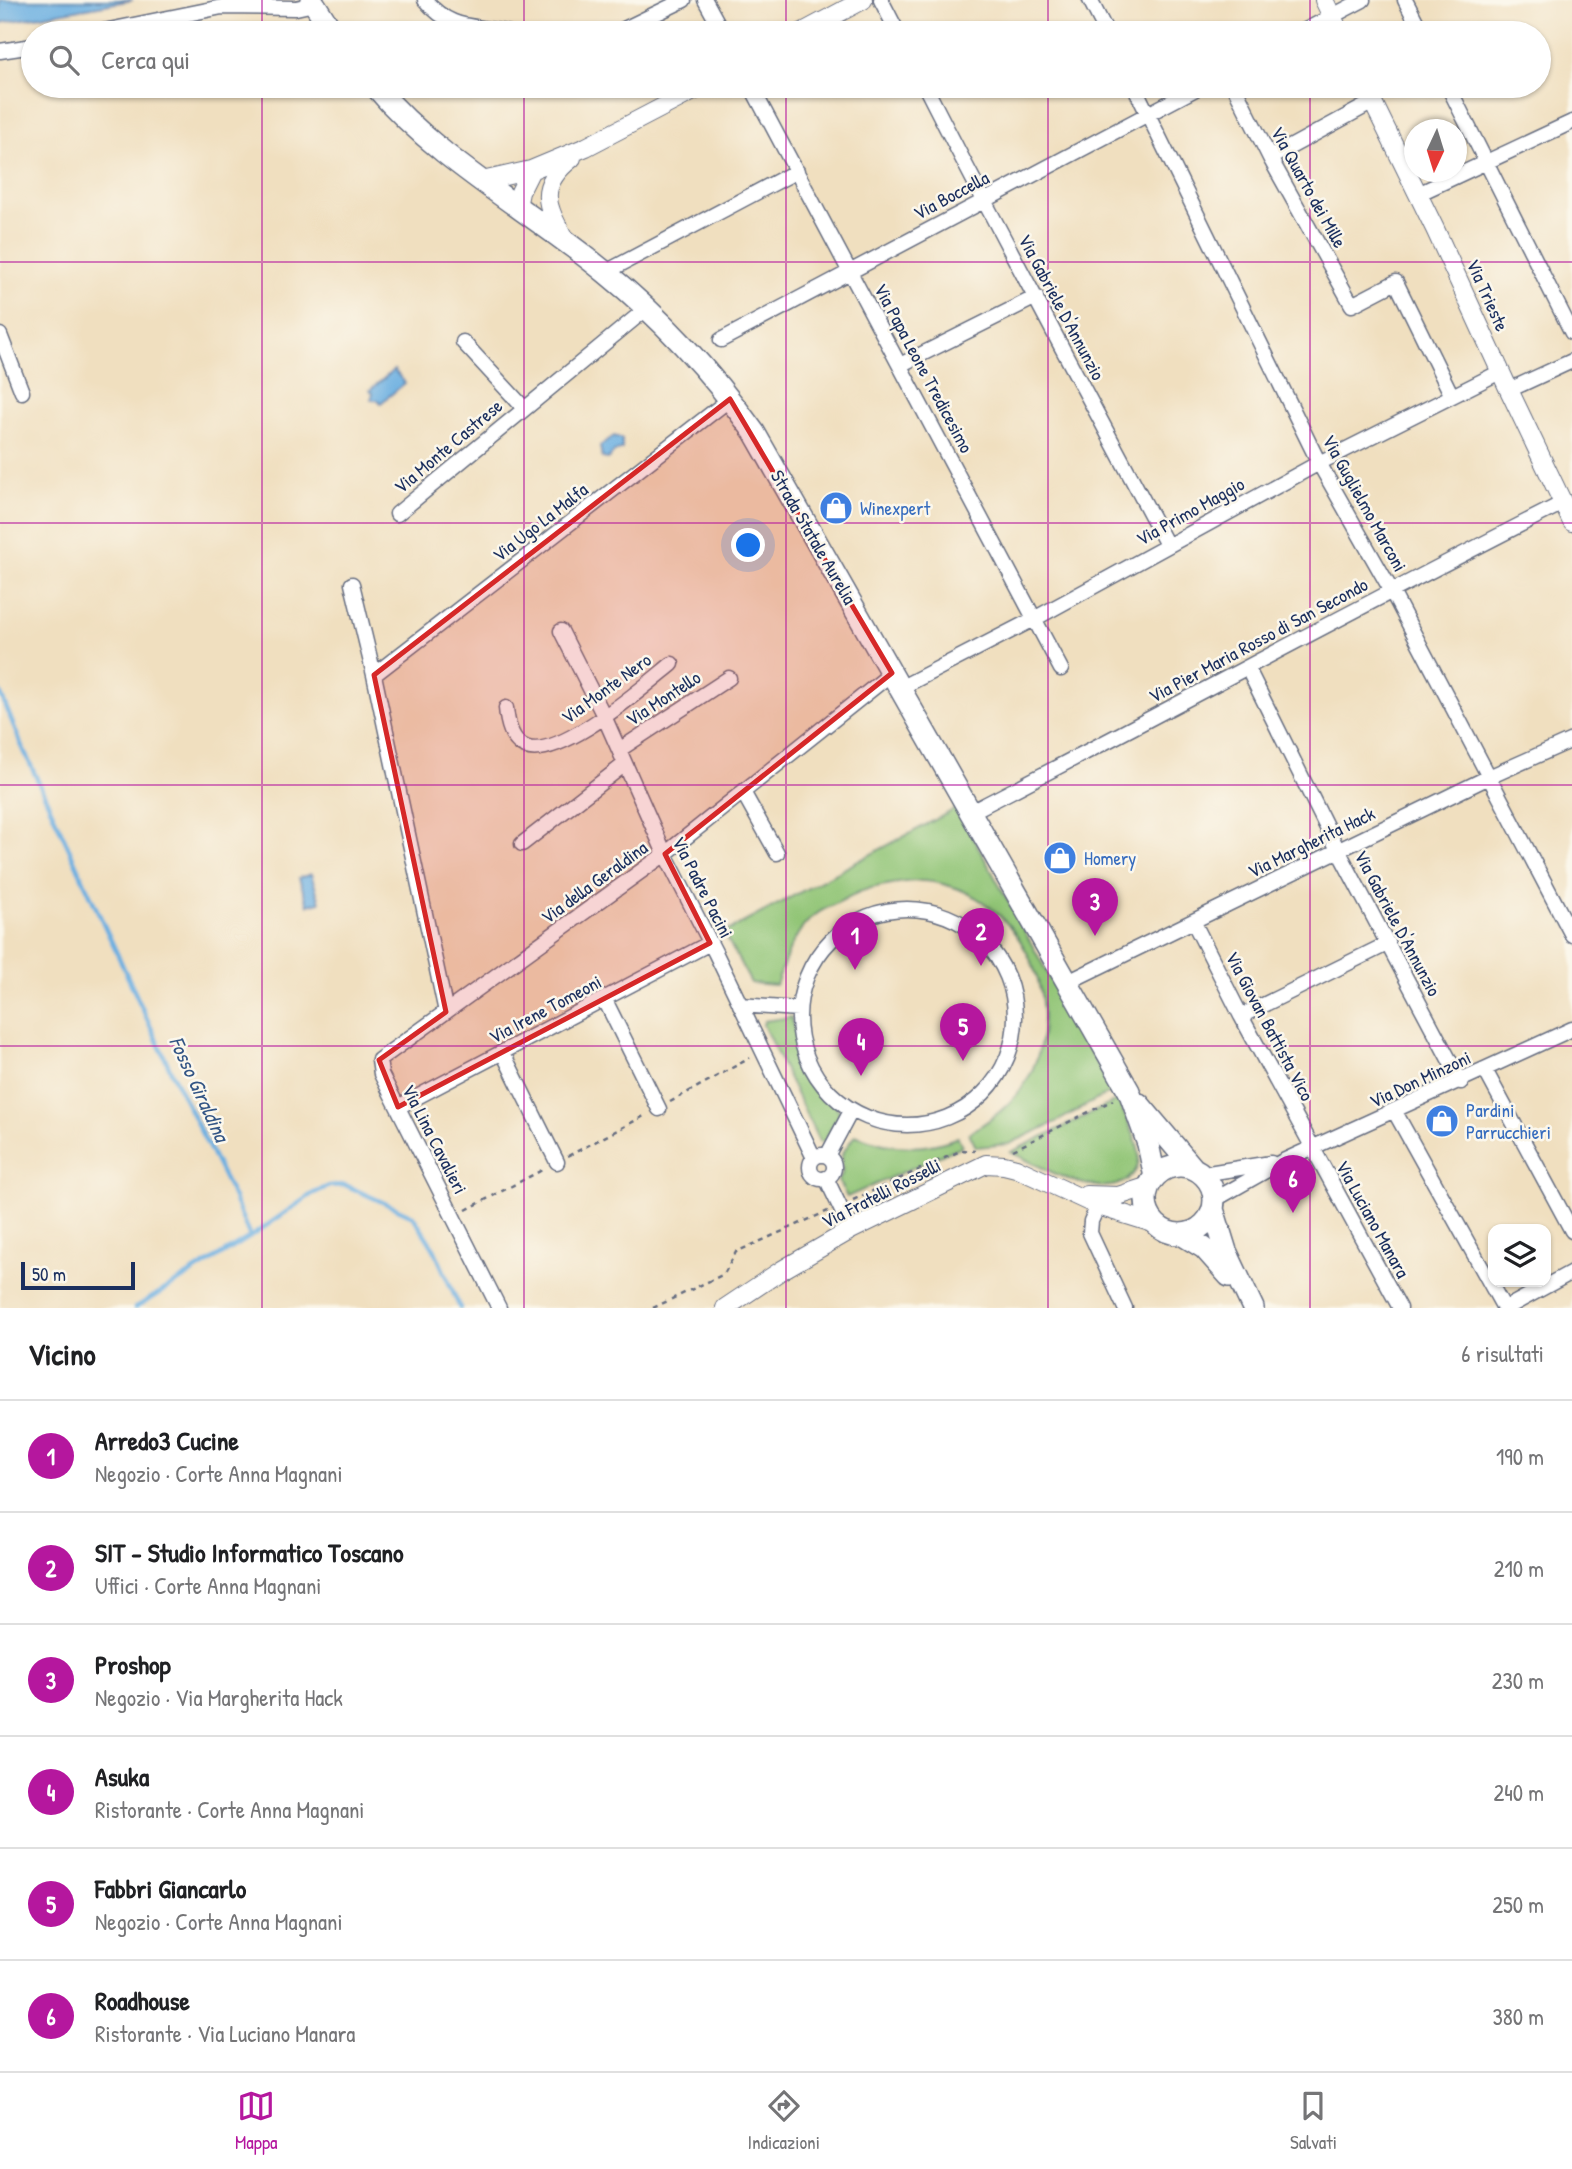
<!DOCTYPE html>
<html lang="it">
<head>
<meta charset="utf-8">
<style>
  :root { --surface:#fff; --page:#f6f6f6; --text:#202124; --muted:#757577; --line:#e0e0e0; --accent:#b5179e }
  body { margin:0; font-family:"Patrick Hand",sans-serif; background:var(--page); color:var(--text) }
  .controls { position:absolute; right:21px; bottom:21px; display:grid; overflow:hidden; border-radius:14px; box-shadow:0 2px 5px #0004 }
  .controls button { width:63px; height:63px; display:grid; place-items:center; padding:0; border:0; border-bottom:2px solid var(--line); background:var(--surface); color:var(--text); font:35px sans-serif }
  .compass { position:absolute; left:1404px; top:119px; width:63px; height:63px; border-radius:50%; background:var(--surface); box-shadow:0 2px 5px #0004; rotate:184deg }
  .scale { position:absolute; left:21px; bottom:18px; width:114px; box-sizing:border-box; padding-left:7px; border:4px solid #1b2f5e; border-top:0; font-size:19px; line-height:24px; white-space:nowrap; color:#1b2f5e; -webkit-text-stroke:5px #fbf7ec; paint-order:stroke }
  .you { position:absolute; left:749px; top:546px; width:24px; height:24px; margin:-18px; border:5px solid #fff; border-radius:50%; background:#1a73e8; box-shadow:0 0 0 10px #1a73e833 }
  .badge { display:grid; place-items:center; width:46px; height:46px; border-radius:50%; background:var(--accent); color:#fff; font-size:23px; font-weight:700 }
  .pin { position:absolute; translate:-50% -58px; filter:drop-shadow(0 2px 4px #0008) }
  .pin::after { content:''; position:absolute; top:37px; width:24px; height:21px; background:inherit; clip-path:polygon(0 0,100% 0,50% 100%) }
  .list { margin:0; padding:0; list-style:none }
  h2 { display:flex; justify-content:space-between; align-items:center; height:91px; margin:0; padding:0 28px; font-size:30px }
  h2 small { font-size:23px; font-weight:400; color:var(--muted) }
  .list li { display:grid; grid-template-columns:46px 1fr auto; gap:21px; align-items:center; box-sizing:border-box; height:112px; padding:0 28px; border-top:2px solid var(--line) }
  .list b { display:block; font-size:26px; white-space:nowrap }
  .list p { margin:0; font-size:23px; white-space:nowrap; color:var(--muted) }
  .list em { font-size:23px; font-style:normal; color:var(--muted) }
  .icon { flex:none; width:38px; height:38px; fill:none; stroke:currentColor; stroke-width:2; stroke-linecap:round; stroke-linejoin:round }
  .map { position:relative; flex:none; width:1572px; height:1308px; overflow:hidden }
  .search { position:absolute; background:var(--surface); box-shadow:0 2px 5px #0004; left:21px; right:21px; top:21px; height:77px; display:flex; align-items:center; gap:18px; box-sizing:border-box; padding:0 24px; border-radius:38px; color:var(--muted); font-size:26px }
  .sheet { height:763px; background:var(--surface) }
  nav { display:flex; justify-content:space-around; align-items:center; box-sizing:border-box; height:98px; border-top:2px solid var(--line); background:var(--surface); font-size:19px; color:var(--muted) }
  nav a { display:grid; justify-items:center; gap:4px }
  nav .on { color:var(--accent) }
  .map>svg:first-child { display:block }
  .green { fill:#91c576; stroke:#567a6a; stroke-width:2 }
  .water { fill:#6bafe1; stroke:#436fa0; stroke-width:2 }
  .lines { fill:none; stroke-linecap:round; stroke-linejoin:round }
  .stream { stroke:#6bafe1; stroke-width:4.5 }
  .minor-casing { stroke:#666d80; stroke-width:17 }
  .tertiary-casing { stroke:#666d80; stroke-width:20 }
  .primary-casing { stroke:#666d80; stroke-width:24 }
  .path { stroke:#666d80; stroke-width:2.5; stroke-dasharray:5 5; stroke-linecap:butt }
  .minor { stroke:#fff; stroke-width:14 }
  .tertiary { stroke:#fff; stroke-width:18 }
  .primary { stroke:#fff; stroke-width:21 }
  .marked { fill:#d62828; fill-opacity:0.2; stroke:#d62828; stroke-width:5; stroke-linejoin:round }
  .grid { fill:none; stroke:#b5179e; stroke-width:2; stroke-opacity:0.55 }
  .labels { text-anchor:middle; stroke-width:5; stroke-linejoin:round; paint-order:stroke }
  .street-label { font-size:19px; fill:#1b2f5e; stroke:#fbf7ec }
  .shop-label { font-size:19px; fill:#366cbe; stroke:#fbf7ec; text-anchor:start }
  .water-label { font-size:21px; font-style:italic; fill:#335585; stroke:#fbf7ec }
</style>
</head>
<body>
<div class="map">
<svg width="1572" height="1308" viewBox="0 0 1572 1308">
  <rect width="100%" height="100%" fill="#fbf7ec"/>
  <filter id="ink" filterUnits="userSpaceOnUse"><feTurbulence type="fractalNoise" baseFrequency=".0143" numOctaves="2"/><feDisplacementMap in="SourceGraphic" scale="14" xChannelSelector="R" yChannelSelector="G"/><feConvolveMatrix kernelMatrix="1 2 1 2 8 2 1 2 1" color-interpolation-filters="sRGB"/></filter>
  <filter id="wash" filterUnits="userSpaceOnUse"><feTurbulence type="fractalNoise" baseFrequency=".00686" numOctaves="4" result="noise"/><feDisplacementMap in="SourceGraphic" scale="28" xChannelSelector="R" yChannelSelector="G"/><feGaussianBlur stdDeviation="1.57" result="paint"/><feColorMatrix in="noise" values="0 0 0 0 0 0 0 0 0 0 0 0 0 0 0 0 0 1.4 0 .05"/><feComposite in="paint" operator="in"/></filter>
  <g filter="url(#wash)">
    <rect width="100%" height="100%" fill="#f0dfbf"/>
    <!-- green -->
    <path class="green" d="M957,808L1112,1091L1056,1122L1009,1144L976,1147L969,1133C995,1118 1019,1099 1032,1071C1066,994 1018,896 933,882C916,879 898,883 881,886C866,888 854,894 841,901C834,905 825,908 818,913C794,929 785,960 776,985L751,983L724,933Z
      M791,1017C797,1042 800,1067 817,1087C824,1096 834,1102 840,1112L824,1142L819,1141L763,1025L764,1021Z
      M1118,1100C1125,1117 1138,1138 1139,1156C1139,1166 1136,1173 1128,1179C1098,1202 1040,1166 1011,1152Z
      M855,1135C889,1149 923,1152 958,1137L962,1146L847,1197L838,1181L842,1174V1154Z"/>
    <!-- water -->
    <path class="water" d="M0,0H133L0,23Z
      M394,370L405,383L381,403L378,400H371L373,393L370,390Z
      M614,436L622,439V449L614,452L608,459L602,458L600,446Z
      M311,874L320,902L308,905L299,878Z"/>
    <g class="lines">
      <!-- stream -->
      <path class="stream" d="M0,692L21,744L176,1082L233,1196L250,1237L312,1194L329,1186L345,1185L413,1216L434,1249L460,1308
        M135,1308L250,1237"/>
    </g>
  </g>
  <g filter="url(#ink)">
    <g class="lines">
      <defs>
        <path id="minor" d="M425,0C452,32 474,24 509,33
          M705,0L723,33
          M881,0L898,33
          M1090,0L1107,33
          M1405,0L1422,33
          M94,33L222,7L296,8L314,4
          M616,33L684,0
          M1300,33L1363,0
          M0,51L33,46
          M751,86L1061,669
          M925,86C1003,240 1086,392 1167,545
          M1134,86L1319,463L1391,590L1572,935
          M1234,86L1270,158L1352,305L1396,282L1452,396
          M1448,86L1572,333
          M1270,158L1373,102
          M1418,194L1572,122
          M606,272L797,171
          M0,335L22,392
          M721,340L1201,86
          M463,342L524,408
          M900,365L1036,297
          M1509,390L1572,361
          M397,514L646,309
          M352,584L374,675
          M561,631L604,716L665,854L715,952L814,1158
          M1248,669L1338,850L1461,1082
          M900,688L1034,619L1319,463L1500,372
          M506,708C507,719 510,735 519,743C549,771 647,684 672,664
          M619,750L729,678
          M743,792L777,853
          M971,812C1169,710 1365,603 1563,503
          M522,844L625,764
          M799 1017a108 108 0 1 1 216 0a108 108 0 1 1-216 0Z
          M1193,921L1241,1016L1400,1308
          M1068,982L1489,777L1572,740
          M605,1000L659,1109
          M740,1005L798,1009
          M446,1012L374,675L730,399
          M1241,1016L1387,944
          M503,1053L557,1162
          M1485,1070L1572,1231
          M398,1107L710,943
          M1395,1112L1504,1308
          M810 1167a12 12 0 1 1 24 0a12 12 0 1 1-24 0Z
          M827,1156L851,1111
          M1202,1174L1271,1163
          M826,1178L851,1230
          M1214,1200L1283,1161L1572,1029
          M1098,1206L1091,1221L1090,1233L1125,1308
          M499,1308L381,1074L379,1060L665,854L892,673
          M1506,1308L1572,1272"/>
        <path id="tertiary" d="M1324,0L1340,33
          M801,33L863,0
          M1365,86L1435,229L1509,390L1572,522
          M482,181L531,170L586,147L703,86
          M517,207L520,192L531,170
          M565,240C546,205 536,186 572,158
          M1086,1195L1118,1196L1149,1186
          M725,1308L782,1270L851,1230L986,1164L1004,1165L1016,1168L1098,1206L1156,1224"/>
        <path id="primary" d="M312,0L333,33
          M375,86C439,162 530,210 606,273C663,319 711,372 754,432L1129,1091L1148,1144L1155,1177
          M1139,1104L1194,1169
          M1146 1200a34 34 0 1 1 68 0a34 34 0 1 1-68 0Z
          M1213,1209L1226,1251L1253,1308
          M1181,1234L1204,1248L1229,1276"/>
      </defs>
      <!-- minor casing -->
      <use href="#minor" class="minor-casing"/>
      <!-- tertiary casing -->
      <use href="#tertiary" class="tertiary-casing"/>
      <!-- primary casing -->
      <use href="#primary" class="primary-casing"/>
      <!-- path -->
      <path class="path" d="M670,1102L750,1058
        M1013,1150L1113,1100
        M568,1156L646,1115
        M853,1200L962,1150L975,1151
        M466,1210L544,1169
        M653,1308L724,1274L736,1252L828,1211"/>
      <!-- minor -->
      <use href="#minor" class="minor"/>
      <!-- tertiary -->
      <use href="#tertiary" class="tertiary"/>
      <!-- primary -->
      <use href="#primary" class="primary"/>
    </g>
  </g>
  <!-- marked area -->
  <path class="marked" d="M730,399L892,673L665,854L710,943L398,1107L379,1060L446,1012L374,675Z"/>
  <!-- grid -->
  <path class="grid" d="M262,0V33M524,0V33M786,0V33M1048,0V33M1310,0V33M262,86V1308M524,86V1308M786,86V1308M1048,86V1308M1310,86V1308M0,262H1572M0,523H1572M0,785H1572M0,1046H1572"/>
  <!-- icons -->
  <defs>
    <symbol id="shop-disc" viewBox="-11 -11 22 22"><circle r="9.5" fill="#3f7fe0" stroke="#fbf7ec"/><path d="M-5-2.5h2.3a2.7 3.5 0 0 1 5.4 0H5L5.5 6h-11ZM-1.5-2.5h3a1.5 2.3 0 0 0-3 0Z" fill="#fff"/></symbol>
  </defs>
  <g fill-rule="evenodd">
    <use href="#shop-disc" x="817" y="489" width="38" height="38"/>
    <use href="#shop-disc" x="1041" y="839" width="38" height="38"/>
    <use href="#shop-disc" x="1423" y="1102" width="38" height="38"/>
  </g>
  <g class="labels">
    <!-- street labels -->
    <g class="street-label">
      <text transform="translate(1309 187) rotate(61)" y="7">Via Quarto dei Mille</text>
      <text transform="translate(951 195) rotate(-28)" y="7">Via Boccella</text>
      <text transform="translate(1488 295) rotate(66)" y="7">Via Trieste</text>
      <text transform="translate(1062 307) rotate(62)" y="7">Via Gabriele D'Annunzio</text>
      <text transform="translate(924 368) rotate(62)" y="7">Via Papa Leone Tredicesimo</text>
      <text transform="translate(448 446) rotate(-40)" y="7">Via Monte Castrese</text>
      <text transform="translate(1365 503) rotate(61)" y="7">Via Guglielmo Marconi</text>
      <text transform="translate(1190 511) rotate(-29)" y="7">Via Primo Maggio</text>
      <text transform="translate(540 522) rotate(-38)" y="7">Via Ugo La Malfa</text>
      <text transform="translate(814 537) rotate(60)" y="7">Strada Statale Aurelia</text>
      <text transform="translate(1258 640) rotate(-28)" y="7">Via Pier Maria Rosso di San Secondo</text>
      <text transform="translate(606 688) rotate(-36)" y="7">Via Monte Nero</text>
      <text transform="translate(663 698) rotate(-33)" y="7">Via Montello</text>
      <text transform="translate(1311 842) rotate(-26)" y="7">Via Margherita Hack</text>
      <text transform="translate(594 882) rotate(-36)" y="7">Via della Geraldina</text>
      <text transform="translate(703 887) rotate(63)" y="7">Via Padre Pacini</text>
      <text transform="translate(1398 923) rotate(62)" y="7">Via Gabriele D'Annunzio</text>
      <text transform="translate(545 1009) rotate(-28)" y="7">Via Irene Tomeoni</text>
      <text transform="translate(1270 1026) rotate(62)" y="7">Via Giovan Battista Vico</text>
      <text transform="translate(1420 1079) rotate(-25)" y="7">Via Don Minzoni</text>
      <text transform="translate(435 1139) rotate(63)" y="7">Via Lina Cavalieri</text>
      <text transform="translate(881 1193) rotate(-27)" y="7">Via Fratelli Rosselli</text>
      <text transform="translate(1373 1219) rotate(61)" y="7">Via Luciano Manara</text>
    </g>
    <!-- shop labels -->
    <g class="shop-label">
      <text x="860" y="515">Winexpert</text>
      <text x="1084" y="865">Homery</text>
      <text x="1466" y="1117">Pardini<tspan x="1466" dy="22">Parrucchieri</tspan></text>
    </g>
    <!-- water labels -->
    <g class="water-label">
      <text transform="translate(199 1089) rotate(65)" y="7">Fosso Giraldina</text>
    </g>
  </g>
</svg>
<div class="controls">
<button><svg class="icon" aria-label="layers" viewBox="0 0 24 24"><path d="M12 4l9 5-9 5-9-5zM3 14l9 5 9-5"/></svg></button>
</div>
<svg class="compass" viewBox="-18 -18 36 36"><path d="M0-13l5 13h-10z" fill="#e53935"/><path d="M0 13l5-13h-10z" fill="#757577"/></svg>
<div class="scale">50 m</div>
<div class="you"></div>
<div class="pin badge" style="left:855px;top:970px">1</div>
<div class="pin badge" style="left:981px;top:966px">2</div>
<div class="pin badge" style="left:1095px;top:936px">3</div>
<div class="pin badge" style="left:861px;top:1076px">4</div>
<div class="pin badge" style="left:963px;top:1061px">5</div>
<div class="pin badge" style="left:1293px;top:1213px">6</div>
<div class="search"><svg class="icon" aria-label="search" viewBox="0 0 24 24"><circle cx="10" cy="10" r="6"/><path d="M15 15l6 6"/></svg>Cerca qui</div>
</div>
<section class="sheet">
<h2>Vicino<small>6 risultati</small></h2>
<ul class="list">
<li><span class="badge">1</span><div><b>Arredo3 Cucine</b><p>Negozio · Corte Anna Magnani</p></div><em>190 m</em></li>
<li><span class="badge">2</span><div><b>SIT - Studio Informatico Toscano</b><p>Uffici · Corte Anna Magnani</p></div><em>210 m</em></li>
<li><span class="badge">3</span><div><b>Proshop</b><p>Negozio · Via Margherita Hack</p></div><em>230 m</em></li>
<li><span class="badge">4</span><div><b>Asuka</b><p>Ristorante · Corte Anna Magnani</p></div><em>240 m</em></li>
<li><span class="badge">5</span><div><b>Fabbri Giancarlo</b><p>Negozio · Corte Anna Magnani</p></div><em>250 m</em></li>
<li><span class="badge">6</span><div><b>Roadhouse</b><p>Ristorante · Via Luciano Manara</p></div><em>380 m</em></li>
</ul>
</section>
<nav>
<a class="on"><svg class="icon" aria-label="map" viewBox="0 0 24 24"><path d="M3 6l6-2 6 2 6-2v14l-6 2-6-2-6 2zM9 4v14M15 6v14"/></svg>Mappa</a>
<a><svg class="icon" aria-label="directions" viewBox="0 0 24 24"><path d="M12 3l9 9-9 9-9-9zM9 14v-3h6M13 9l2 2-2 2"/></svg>Indicazioni</a>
<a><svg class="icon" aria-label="saved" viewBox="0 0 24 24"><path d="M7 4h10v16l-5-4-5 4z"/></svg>Salvati</a>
</nav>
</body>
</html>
